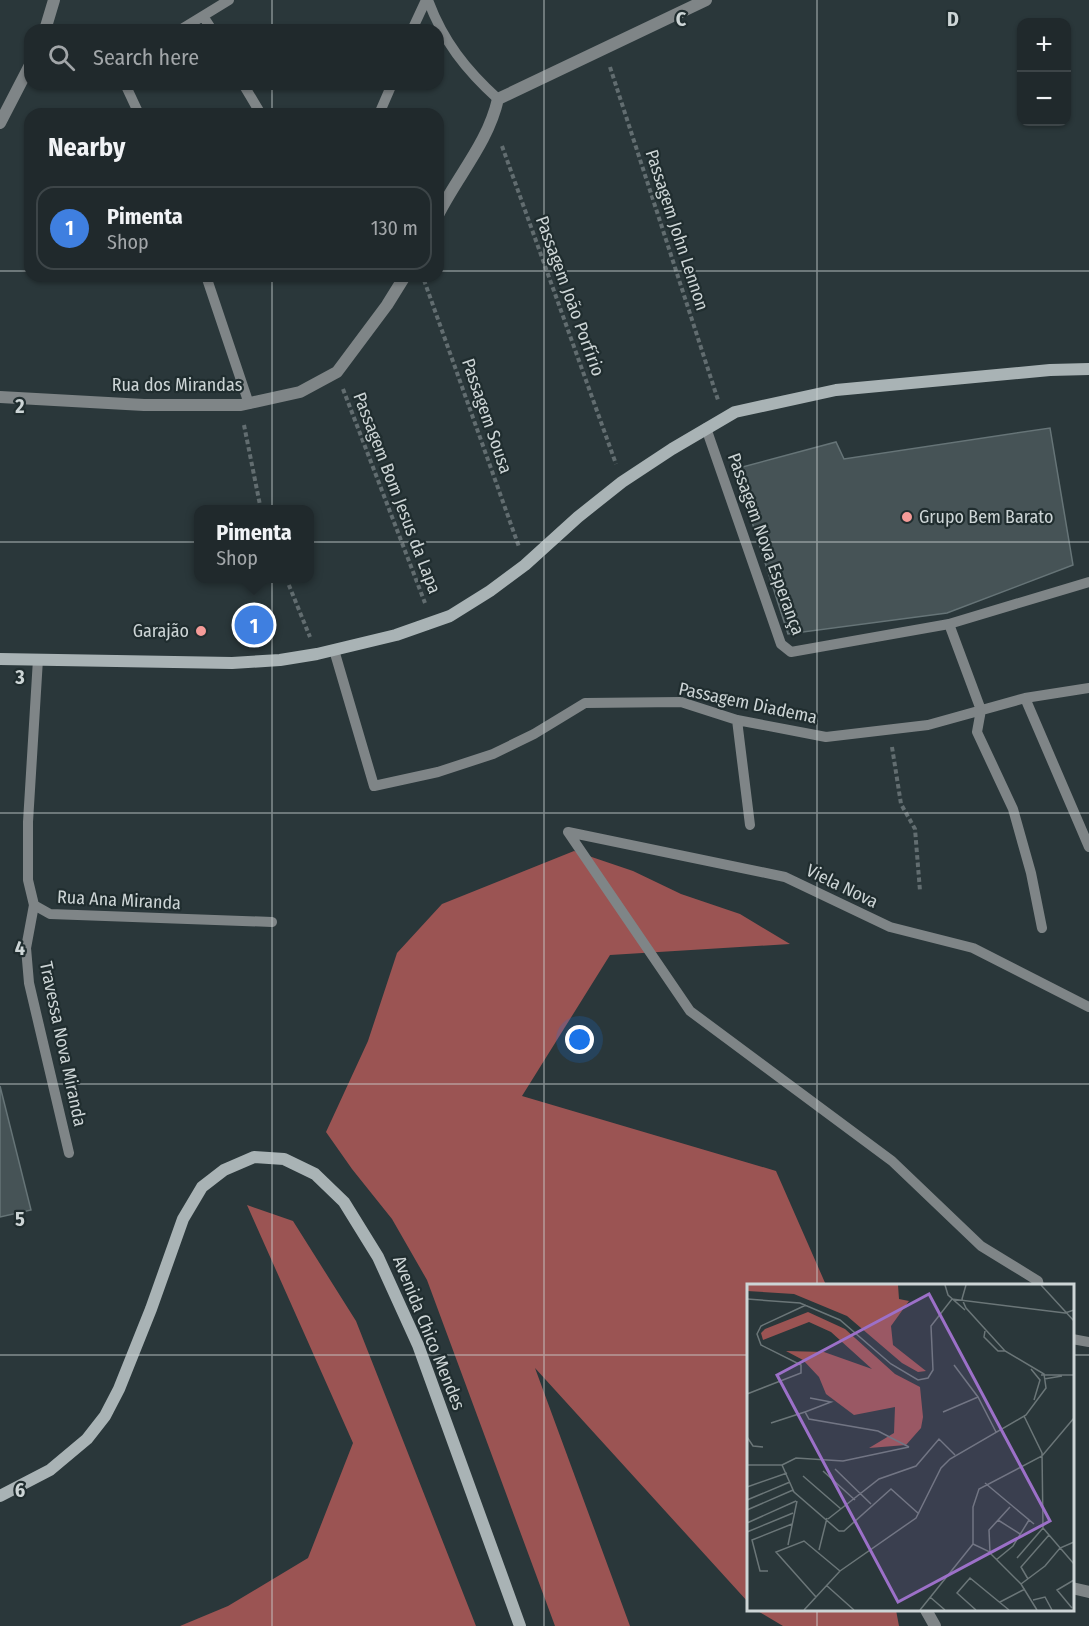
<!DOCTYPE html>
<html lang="en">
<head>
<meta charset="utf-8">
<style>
  :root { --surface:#20292c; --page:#2d3538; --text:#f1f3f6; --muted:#a2a6a9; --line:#3d4548; --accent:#f59b98 }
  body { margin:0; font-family:"Fira Sans Condensed",sans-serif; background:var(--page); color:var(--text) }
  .controls { position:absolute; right:18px; top:18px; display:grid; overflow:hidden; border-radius:12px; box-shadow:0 2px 4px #0004 }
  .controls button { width:54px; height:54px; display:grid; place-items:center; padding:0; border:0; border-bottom:2px solid var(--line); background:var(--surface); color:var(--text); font:30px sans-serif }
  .you { position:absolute; left:580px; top:1040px; width:21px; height:21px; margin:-15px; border:4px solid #fff; border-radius:50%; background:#1a73e8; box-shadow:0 0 0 9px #1a73e833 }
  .badge { display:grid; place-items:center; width:39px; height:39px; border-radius:50%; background:var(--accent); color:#fff; font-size:20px; font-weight:700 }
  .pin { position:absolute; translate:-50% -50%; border:3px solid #fff; box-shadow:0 2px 6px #0006 }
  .popup { position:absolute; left:194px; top:505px; width:120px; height:78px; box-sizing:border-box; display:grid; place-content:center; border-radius:12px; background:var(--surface); filter:drop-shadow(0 2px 4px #0005); font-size:20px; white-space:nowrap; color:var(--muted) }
  .popup b { font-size:22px; color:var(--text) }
  .popup::after { content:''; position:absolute; left:50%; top:100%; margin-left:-12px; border:12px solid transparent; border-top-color:var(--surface) }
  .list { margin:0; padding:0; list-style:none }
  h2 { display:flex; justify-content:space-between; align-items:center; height:78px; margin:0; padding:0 24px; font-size:26px }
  h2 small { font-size:20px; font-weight:400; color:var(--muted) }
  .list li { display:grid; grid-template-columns:39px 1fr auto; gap:18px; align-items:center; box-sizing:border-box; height:84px; margin:0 12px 12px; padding:0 12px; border:2px solid var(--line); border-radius:18px }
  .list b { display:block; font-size:22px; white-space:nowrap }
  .list p { margin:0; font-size:20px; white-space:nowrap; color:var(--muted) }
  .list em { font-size:20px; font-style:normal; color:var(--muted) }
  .icon { flex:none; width:33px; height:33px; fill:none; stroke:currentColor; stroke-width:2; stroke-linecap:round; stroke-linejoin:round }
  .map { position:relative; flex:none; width:1089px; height:1626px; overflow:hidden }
  .search { position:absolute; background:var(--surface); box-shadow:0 2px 4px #0004; left:24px; top:24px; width:420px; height:66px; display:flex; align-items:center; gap:15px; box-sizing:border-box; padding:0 21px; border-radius:18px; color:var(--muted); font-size:22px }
  .panel { position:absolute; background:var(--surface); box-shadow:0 2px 4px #0004; left:24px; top:108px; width:420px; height:174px; border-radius:18px }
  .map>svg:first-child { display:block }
  .forest { fill:#9b5453 }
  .building { fill:#465356; stroke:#667477; stroke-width:1.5 }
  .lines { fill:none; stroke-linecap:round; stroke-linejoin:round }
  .path { stroke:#626d70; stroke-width:4; stroke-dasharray:4.5 3; stroke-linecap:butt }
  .lane { stroke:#7f8587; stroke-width:10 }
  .street { stroke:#7f8587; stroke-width:12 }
  .secondary { stroke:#a9b3b5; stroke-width:12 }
  .grid { fill:none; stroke:#cdd5d6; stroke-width:1.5; stroke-opacity:0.55 }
  .poi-dot { fill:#f59b98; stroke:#202d2f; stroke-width:2 }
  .labels { text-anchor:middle; stroke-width:4.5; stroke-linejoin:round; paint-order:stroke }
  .street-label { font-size:18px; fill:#cdd5d6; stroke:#202d2f }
  .poi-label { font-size:18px; fill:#cdd5d6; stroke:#202d2f; text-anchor:start }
  .inset-road { fill:none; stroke:#6b7678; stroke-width:1.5 }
  .view { fill:#9c70c8; fill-opacity:0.15; stroke:#9c70c8; stroke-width:3 }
  .inset-edge { fill:none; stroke:#cdd5d6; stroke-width:3 }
  .grid-label { font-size:20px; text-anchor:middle; font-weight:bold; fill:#cdd5d6; stroke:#202d2f; stroke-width:4.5; stroke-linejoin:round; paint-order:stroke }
</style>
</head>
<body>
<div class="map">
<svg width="1089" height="1626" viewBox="0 0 1089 1626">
  <rect width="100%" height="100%" fill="#2a373a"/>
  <!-- forest -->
  <path class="forest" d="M574,851L633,871L681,894L740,914L790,944L610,955L522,1096L776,1171L826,1285L748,1286V1602L535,1368L630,1626H555L427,1280L392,1219L352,1169L326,1132L368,1041L397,953L442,904Z
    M247,1205L293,1221L356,1321L476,1626H180L228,1606L308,1558L353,1443Z
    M756,1610H896L899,1626H783Z"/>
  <!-- building -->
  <path class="building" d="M1050,428L1073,565L947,613L788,634L735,469L836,442L844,459Z
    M0,1086L31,1210L0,1217Z"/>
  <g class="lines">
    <!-- path -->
    <path class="path" d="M610,67L718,400
      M502,146L616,464
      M424,280L519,547
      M343,389L425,603
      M244,425L261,510
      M286,578L310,637
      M892,747L901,804L915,829L920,891"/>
    <!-- lane -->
    <path class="lane" d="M428,0C443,41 466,70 498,99
      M203,16L212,30
      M180,30L229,0
      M412,30L426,0
      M125,84L139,114
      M243,84L261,114
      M379,114L392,84
      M206,276L249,404
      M706,428L781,644L791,652L949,624L1089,582
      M949,624L981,710L977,732L1013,809L1031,873L1042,928
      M334,650L374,786L438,772L493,754L534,734L585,703L681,702L737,720L826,737L928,725L1025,698L1089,688
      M38,659L28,822V880L34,905L50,914L272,922
      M1025,698L1089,847
      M737,720L750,825
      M568,832L690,1011L892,1161L981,1246L1038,1281L1039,1286
      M568,832L785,877L890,927L973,948L1089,1007
      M34,905L26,948L29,983L69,1153
      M1072,1339L1089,1342"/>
    <!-- street -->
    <path class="street" d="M45,30L54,0
      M0,123L30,65
      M438,215C458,175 488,143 498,99L706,0
      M0,397L144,405H241L300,392L337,372L387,305L405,276
      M1072,1588L1089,1592
      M926,1610L935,1626"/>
    <!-- secondary -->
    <path class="secondary" d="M0,659L232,663L280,660L317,654L396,635L450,616L490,591L525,565L578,517L622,482L672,449L735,412L836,390L1050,370L1089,369
      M0,1496L50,1470L87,1439L105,1416L119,1389L151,1309L183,1219L202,1187L224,1170L254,1157L284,1159L315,1174L344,1202L378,1257L418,1345L520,1626"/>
  </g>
  <!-- grid -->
  <path class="grid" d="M272,0V30M544,0V1626M817,0V1286M272,84V114M0,271H30M438,271H1089M272,276V1626M0,542H1089M0,813H1089M0,1084H1089M0,1355H748M1072,1355H1089M817,1610V1626"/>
  <!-- markers -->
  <g class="poi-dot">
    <circle cx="907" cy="517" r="6"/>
    <circle cx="201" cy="631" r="6"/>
  </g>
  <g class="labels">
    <!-- street labels -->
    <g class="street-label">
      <text transform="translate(677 230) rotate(72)" y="6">Passagem John Lennon</text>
      <text transform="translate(570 296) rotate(70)" y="6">Passagem João Porfírio</text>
      <text x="177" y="391">Rua dos Mirandas</text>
      <text transform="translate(487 416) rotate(71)" y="6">Passagem Sousa</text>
      <text transform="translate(397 493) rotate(69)" y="6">Passagem Bom Jesus da Lapa</text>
      <text transform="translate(766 544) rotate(70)" y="6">Passagem Nova Esperança</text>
      <text transform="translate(748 703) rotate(12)" y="6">Passagem Diadema</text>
      <text transform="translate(842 886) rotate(26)" y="6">Viela Nova</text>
      <text transform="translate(119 900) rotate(3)" y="6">Rua Ana Miranda</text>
      <text transform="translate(63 1044) rotate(78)" y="6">Travessa Nova Miranda</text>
      <text transform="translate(429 1333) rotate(68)" y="6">Avenida Chico Mendes</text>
    </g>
    <!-- poi labels -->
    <g class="poi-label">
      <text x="919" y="523">Grupo Bem Barato</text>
      <text x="189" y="637" text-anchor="end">Garajão</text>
    </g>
  </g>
  <!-- overview -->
  <g transform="translate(747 1284)">
    <rect width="327" height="327" fill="#2a373a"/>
    <path d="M0,1H151L152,15L162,17L144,42L146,61L179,87L171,88L155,79L100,32L47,10L0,7ZM61,28L98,45L148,90L173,103L176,133L174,144L159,161L122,164L147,149L148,123L107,131L79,110L72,93L56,76L39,67L77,68L125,85L84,48L62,38L16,56L14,49L18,45Z" fill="#9b5453"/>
    <path class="inset-road" d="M198,1L201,11L218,26M294,1L327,37M0,15L53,19L93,36L144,80L171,96L181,94L186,86L184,42L205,15L318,29L327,26M238,47L237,53L251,67H258M207,81L231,113M284,85L293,96L287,116M294,91H327M297,95L315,92M0,110L54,89V81L14,61L10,50L14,42L59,21M58,128L84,118L63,114M196,128L231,113L249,148M277,132L295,169L296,244L327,280M24,139L58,128L62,135L131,147L162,163M0,153L6,162L16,163M0,181H35L47,208L92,247H97L144,205L172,230M35,181L49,174L96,177L162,163M88,185L124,220M76,187L108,216M56,192L94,225M238,199L287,240M0,203L40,189M0,216L43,198M0,226L46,206M81,235L132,195L169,182L192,155L208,171M251,236L273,250M0,239L49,217M0,248L46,229M226,260V223L232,205L295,172L327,134M226,260L241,267L274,300L290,326M41,261L50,217M72,266L80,234M243,269L242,246L263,223M270,274L296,244M249,276L266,262L282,236M21,287H13L5,256L45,240M281,295L274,283L302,251M274,300L298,282L313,264L327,258M79,301L107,326M69,313L29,268L57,257L93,287M183,313L198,326M286,316L298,313L305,326M253,318L278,305M325,324L310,306L327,296M57,326L93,287L169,234L194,184L203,175L279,131L299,104L297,90L258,67L219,24L215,15L219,1M173,326L226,260M229,326L210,309L223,294L262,326"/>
    <path class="view" d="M182,10L303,237L151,318L30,91Z"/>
    <rect width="327" height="327" class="inset-edge"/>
  </g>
  <g class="grid-label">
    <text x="681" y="26">C</text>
    <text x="953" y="26">D</text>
    <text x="20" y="413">2</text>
    <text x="20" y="684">3</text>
    <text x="20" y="955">4</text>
    <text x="20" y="1226">5</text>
    <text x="20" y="1497">6</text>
  </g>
</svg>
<div class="controls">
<button>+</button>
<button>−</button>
</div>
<div class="you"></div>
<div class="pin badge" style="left:254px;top:625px;background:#3f7fe0">1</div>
<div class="popup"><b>Pimenta</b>Shop</div>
<div class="search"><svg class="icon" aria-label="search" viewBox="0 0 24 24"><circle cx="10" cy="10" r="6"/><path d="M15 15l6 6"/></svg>Search here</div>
<section class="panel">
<h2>Nearby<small></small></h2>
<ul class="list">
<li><span class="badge" style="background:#3f7fe0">1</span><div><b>Pimenta</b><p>Shop</p></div><em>130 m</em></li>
</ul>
</section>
</div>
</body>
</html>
